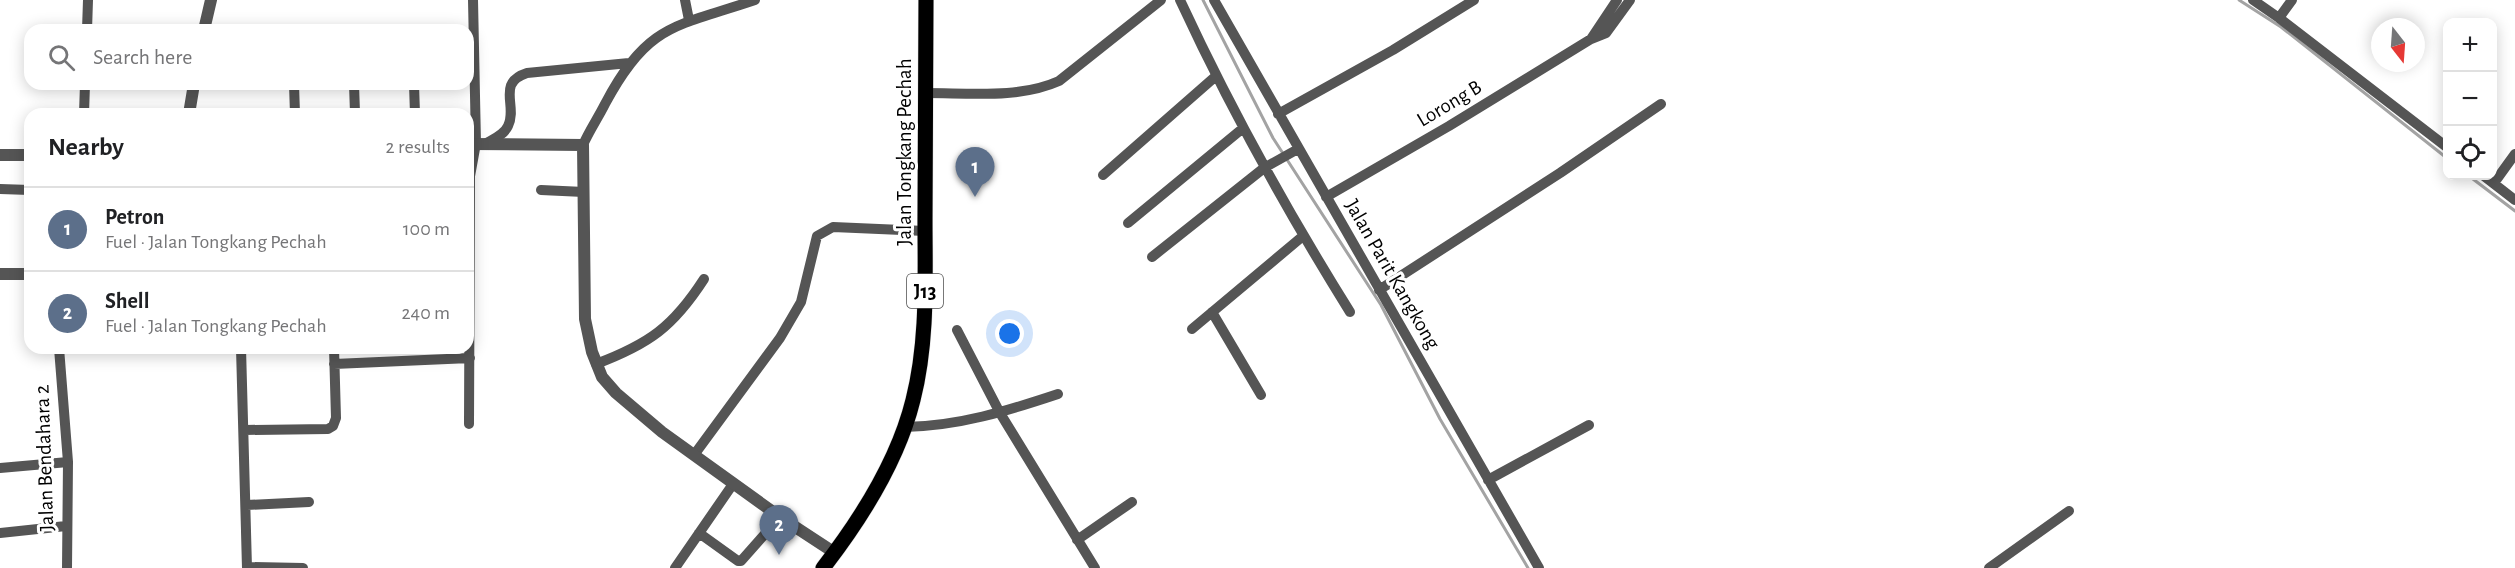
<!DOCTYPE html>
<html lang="en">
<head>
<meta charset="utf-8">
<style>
  :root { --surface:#fff; --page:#f2f2f2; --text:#202124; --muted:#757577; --line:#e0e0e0; --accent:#0f766e }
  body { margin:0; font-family:"Alegreya Sans",sans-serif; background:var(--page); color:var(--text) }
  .controls { position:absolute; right:18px; top:18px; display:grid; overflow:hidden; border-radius:12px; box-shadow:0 3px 15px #0003 }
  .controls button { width:54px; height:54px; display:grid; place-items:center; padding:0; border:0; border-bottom:2px solid var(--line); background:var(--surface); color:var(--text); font:30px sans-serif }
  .compass { position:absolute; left:2371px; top:18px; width:54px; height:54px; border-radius:50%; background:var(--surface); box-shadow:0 3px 15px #0003; rotate:163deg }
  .you { position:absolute; left:1010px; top:334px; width:21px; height:21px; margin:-15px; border:4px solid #fff; border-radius:50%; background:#1a73e8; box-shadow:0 0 0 9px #1a73e833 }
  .badge { display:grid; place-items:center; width:39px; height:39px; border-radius:50%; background:var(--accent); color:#fff; font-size:20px; font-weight:700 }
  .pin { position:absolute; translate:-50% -50px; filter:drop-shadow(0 2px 3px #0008) }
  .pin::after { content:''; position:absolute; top:32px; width:21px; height:18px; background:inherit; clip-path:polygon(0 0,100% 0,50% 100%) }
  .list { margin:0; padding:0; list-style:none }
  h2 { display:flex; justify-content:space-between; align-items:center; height:78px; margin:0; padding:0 24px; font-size:26px }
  h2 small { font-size:20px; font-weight:400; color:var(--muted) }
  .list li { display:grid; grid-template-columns:39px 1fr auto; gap:18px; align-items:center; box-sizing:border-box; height:84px; padding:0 24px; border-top:2px solid var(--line) }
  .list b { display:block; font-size:22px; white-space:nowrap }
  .list p { margin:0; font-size:20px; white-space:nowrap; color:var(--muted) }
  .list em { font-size:20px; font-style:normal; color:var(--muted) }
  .icon { flex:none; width:33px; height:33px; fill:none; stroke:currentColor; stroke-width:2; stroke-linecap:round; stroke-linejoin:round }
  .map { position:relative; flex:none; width:2515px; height:568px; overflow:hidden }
  .search { position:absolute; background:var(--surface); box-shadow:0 3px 15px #0003; left:24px; top:24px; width:450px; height:66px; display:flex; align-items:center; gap:15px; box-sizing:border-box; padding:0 21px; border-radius:18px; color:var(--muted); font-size:22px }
  .panel { position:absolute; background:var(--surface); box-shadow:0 3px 15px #0003; left:24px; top:108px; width:450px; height:246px; border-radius:18px }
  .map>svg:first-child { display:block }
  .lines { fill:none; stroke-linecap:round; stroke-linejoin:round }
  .stream { stroke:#a3a3a3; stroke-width:3 }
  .primary-casing { stroke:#dbdbdb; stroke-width:16 }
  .minor { stroke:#555; stroke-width:10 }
  .tertiary { stroke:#555; stroke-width:12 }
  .primary { stroke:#000; stroke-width:15 }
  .labels { text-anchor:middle; stroke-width:6; stroke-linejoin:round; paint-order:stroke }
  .shield { fill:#fff; stroke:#4c4c4c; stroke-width:1.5 }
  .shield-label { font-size:20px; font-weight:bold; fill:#000 }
  .street-label { font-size:21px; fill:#000; stroke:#fff }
</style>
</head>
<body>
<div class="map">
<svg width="2515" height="568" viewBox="0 0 2515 568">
  <rect width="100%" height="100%" fill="#fff"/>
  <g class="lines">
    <!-- stream -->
    <path class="stream" d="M1203,0L1273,138L1381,305L1440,419L1528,568
      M2239,0L2281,27L2448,159
      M2469,176L2515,211"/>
    <defs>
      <path id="primary" d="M823,568C861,519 898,461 913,400C928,341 925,280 925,219C925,146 925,73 926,0"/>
    </defs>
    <!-- primary casing -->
    <use href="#primary" class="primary-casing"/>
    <!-- minor -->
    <path class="minor" d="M685,0L689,20
      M1180,0C1230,108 1287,211 1350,312
      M1214,0L1539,568
      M2253,0L2279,18L2448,148
      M2279,18L2292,0
      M87,30L88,0
      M1591,39L1617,0
      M294,84L295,114
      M354,84L355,113
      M414,84L415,114
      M926,93C969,93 1019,99 1059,81L1161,0
      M84,114L85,84
      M1278,114L1393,50L1474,0
      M485,144C493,139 504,135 508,126C518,106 496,83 527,73L629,63
      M583,145C589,131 598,118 605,104C648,23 675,27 755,0
      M1103,175L1216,76
      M2484,176L2515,200
      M2494,183L2515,154
      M0,189L30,190
      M541,190L584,192
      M1326,197L1449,126L1591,39L1606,33L1630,0
      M1128,223L1242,129
      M1152,257L1264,168L1298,149
      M1379,290L1560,173L1661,104
      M1212,312L1261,395
      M1192,329L1303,236
      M957,330L1000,413L1095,568
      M59,348L68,462L67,568
      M241,348L247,568
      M334,364L470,358
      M596,364C649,344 673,327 704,279
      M469,424L470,176L476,143L473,0
      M905,427C959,426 1007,411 1058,394
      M245,430L328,429L333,426L336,418L334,348
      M694,455L780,338L801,302L817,236L833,227L925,231
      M0,468L68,462
      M1488,480L1589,425
      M247,505L309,502
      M0,533L66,526
      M699,533L738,561H741L780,517
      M1077,540L1132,502
      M247,567L303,568
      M675,568L733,484
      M1989,568L2069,511"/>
    <!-- tertiary -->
    <path class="tertiary" d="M204,30L211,0
      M189,114L194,84
      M468,144L583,145L585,319L592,352L602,377L616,393L662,432L780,517L835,553
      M0,155H30
      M0,274H30"/>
    <!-- primary -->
    <use href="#primary" class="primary"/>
  </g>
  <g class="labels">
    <!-- shield labels -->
    <rect class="shield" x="907" y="274" width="36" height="34" rx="4.5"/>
    <g class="shield-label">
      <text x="925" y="298">J13</text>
    </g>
    <!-- street labels -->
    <g class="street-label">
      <text transform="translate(1449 103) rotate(-31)" y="7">Lorong B</text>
      <text transform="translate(904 152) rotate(-90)" y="7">Jalan Tongkang Pechah</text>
      <text transform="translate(1393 274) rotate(60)" y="7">Jalan Parit Kangkong</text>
      <text transform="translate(44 458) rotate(-92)" y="7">Jalan Bendahara 2</text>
    </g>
  </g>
</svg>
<div class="controls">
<button>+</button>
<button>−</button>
<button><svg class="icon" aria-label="locate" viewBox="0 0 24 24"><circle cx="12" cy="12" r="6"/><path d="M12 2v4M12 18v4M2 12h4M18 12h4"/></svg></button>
</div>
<svg class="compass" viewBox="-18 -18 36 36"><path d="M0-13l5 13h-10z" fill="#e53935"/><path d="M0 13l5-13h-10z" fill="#757577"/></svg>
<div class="you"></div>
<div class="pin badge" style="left:975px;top:197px;background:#5c6f8a">1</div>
<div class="pin badge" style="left:779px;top:555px;background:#5c6f8a">2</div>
<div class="search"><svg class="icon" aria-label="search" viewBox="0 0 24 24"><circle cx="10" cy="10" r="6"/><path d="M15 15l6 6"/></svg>Search here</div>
<section class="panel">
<h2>Nearby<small>2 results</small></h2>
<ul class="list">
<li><span class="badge" style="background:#5c6f8a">1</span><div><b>Petron</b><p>Fuel · Jalan Tongkang Pechah</p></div><em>100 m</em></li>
<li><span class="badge" style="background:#5c6f8a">2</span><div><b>Shell</b><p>Fuel · Jalan Tongkang Pechah</p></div><em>240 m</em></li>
</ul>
</section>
</div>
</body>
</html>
